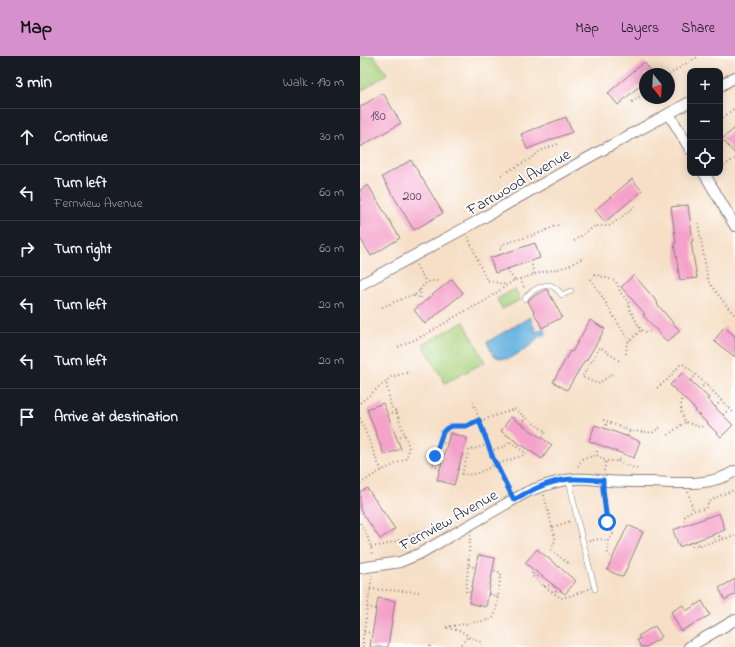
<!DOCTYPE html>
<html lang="en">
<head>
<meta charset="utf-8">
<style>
  :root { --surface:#171b24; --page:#20242c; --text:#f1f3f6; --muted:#9ea1a6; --line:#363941; --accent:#d690ce }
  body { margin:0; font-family:"Indie Flower",sans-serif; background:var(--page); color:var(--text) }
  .controls { position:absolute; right:12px; top:12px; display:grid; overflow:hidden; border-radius:8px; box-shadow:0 2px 10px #0003 }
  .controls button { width:36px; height:36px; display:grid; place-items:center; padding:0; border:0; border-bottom:1px solid var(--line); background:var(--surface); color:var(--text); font:20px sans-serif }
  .compass { position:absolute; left:279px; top:12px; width:36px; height:36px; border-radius:50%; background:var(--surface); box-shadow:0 2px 10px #0003; rotate:162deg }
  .stop { position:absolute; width:12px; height:12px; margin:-9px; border:3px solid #1a73e8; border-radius:50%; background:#fff }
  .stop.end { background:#1a73e8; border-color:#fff; box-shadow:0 1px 4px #0008 }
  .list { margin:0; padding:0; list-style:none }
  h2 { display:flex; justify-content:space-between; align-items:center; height:52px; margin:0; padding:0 16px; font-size:17px }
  h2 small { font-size:13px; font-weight:400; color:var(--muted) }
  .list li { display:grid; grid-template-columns:26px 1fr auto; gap:12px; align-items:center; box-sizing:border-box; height:56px; padding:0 16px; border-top:1px solid var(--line) }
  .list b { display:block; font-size:15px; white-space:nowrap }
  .list p { margin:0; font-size:13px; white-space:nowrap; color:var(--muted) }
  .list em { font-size:13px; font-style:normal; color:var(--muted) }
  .icon { flex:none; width:22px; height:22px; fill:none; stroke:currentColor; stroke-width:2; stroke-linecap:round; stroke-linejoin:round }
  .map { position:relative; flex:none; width:375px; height:591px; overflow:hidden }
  header { display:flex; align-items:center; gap:24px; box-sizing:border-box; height:56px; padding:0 20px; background:var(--accent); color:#111 }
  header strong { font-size:19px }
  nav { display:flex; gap:22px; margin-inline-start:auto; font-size:14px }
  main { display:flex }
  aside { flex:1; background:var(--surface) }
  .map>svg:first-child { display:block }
  .green { fill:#aad37f; stroke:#667a5d }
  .water { fill:#66b2df; stroke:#446a8d }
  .building { fill:#f4a2c9 }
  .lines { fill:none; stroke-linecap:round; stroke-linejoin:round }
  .service-casing { stroke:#8c8080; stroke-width:6 }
  .minor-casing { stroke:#8c8080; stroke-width:12 }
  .path { stroke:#8c8080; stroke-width:2; stroke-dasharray:1 3; stroke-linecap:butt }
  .service { stroke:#fff; stroke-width:5 }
  .minor { stroke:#fff; stroke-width:10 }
  .route { stroke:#1a73e8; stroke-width:5 }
  .labels { text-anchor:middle; stroke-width:3.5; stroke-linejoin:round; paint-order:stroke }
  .number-label { font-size:14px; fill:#56425e }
  .street-label { font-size:16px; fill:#22223b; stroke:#fff }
</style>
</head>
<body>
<header>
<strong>Map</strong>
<nav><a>Map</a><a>Layers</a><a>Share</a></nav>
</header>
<main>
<aside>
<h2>3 min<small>Walk · 190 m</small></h2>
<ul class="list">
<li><svg class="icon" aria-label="ahead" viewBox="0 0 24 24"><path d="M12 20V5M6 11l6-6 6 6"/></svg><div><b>Continue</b></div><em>30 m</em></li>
<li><svg class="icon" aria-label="left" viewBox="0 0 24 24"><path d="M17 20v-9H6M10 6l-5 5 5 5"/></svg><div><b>Turn left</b><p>Fernview Avenue</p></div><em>60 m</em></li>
<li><svg class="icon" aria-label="right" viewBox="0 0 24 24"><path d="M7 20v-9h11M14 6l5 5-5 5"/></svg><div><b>Turn right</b></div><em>60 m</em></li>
<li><svg class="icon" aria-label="left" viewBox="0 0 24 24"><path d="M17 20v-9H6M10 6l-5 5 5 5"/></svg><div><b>Turn left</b></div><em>20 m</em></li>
<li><svg class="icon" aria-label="left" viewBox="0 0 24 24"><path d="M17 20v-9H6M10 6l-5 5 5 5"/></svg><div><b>Turn left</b></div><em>20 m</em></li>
<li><svg class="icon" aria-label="arrive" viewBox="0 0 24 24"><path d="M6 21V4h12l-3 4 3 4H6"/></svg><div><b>Arrive at destination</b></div></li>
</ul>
</aside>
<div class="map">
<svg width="375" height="591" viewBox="0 0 375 591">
  <rect width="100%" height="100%" fill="#fff"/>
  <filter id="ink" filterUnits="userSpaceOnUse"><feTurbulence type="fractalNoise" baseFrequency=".025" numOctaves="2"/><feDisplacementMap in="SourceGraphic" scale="8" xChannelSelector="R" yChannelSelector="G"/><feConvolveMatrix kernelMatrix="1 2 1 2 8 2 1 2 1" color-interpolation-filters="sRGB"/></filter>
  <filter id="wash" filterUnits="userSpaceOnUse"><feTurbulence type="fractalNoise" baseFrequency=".012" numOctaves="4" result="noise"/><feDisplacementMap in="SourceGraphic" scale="16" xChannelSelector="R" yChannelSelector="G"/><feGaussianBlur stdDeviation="0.9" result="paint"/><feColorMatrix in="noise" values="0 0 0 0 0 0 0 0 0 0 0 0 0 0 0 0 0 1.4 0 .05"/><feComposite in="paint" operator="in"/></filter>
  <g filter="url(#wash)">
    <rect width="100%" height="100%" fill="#f6dfc6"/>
    <!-- green -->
    <path class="green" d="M0,0H14L27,18L0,36Z
      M155,233L160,244L142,253L137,243Z
      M104,266L125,306L85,327L63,288Z"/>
    <!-- water -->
    <path class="water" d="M170,261L176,276L184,272L186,278L177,282L173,288L159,297L148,303L139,302L133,299L127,286Z"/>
    <g id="blocks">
      <!-- building -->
      <path class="building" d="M284,6L294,18H285V25L258,49L248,37Z
        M23,37L41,67L0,91V51Z
        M206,61L212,76L167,93L161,78Z
        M375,72V98L362,83Z
        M51,104L83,157L54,174L22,121Z
        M272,123L282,135L245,166L235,154Z
        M8,129L40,182L11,200L0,182V134Z
        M328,149L333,185L331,186L337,222L320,224L314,187H316L311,151Z
        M175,187L180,202L135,217L130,202Z
        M274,219L298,247L297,248L320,275L307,286L283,259L285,258L261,231Z
        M92,223L103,237L65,268L54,254Z
        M187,233L202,261L182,272L168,245L172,241Z
        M230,264L245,273L226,305L225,304L207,334L193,326L210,295L212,296Z
        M364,271L375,280V301L354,285Z
        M322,317L349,342L347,343L373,369L361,381L335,355L336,354L310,329Z
        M23,347L41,393L24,399L7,353Z
        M151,361L192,389L182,403L141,375Z
        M235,369L280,385L274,402L229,385Z
        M90,377L107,382L94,429L77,424Z
        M7,432L35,473L20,483L0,453V436Z
        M359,457L365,474L319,491L313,474Z
        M268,469L283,476L263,521L247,514Z
        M177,493L216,525L205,538L165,507Z
        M118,499L135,502L126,551L109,547Z
        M375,523V538L365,544L359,532Z
        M18,542L35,545L28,591H10Z
        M342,545L350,559L321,575L311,556L323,549L326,555Z
        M295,570L302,581L286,591H281L277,584L280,583L278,580Z"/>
    </g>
  </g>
  <g filter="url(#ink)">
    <use href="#blocks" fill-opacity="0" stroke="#8c8080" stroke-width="1"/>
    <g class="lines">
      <defs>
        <path id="service" d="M165,243C168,236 182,229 189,229C195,230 199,235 202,239L211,235
          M209,423L218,467L235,533"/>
        <path id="minor" d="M360,30L375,21
          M309,58L330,93
          M344,117L375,170
          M0,229L105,172L226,103L330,46
          M0,512L40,506L59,498L167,436C182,430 198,424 214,423C225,422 237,424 248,425C262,426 277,426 291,426C319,427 351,431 375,415
          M329,591L375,564"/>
      </defs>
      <!-- service casing -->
      <use href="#service" class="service-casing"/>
      <!-- minor casing -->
      <use href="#minor" class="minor-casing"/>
      <!-- path -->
      <path class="path" d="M309,19L322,10L339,0
        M272,46L285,37
        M360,64L375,52
        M360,111L375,103
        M141,119L172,102L180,95L200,87
        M338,167L348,225L370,254L375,259
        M108,181L125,221L127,224L147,229
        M214,185L235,170H249L258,164L275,150
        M140,194L143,188L177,178L201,168
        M171,205L174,219
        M56,209L66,226
        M148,213L150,218L155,225
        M234,218L255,225L258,229L260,236L270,248L269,249L270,254L281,274L286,276H290
        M160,223L165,233
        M231,223L269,285
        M54,240L61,242
        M61,242L60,234C65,226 71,223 80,226
        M22,251L49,240H54L60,234
        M38,291L65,279L98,259L125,245L147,229L153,225L183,216L206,211L225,201
        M266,298L267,287L281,274
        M252,318L238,328L222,321L240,291L261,306
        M331,325L336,319
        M297,332L308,323L320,309L323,308C342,323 358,341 375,358
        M340,334L345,327
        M321,344V355L325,366L340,371L344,370
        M113,346L133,402L150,435
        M0,347L31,321L49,316
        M355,351L361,345
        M28,359L36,355
        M363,359L369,353
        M0,362L18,407L22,414
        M243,364L270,375L285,376L292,377L302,370
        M161,368L166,362
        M245,373L247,366
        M308,379L325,366
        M267,380L270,375
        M36,381L45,379
        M80,385L87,389
        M128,389L109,394L102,418C115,421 125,413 137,408C147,405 157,401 167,398
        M130,395L145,390L149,385L167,398
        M237,395V399L246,405H257L259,403
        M75,400L78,406L81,409
        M258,405C263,410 270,410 277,413
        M218,410L222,403L237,399
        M80,414L72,408L83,376L87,372L92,370H106L154,353L186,376L182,382
        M244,415L246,405
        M0,428L15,418L46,403L49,394L48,388L36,355L31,351L26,325
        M243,433L247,466L248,471L254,477L248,485V497L250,500
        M328,436L333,454
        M184,439L195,482L194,488L190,496
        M324,465C324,454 336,454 345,453C351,441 362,439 374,434
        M0,467C7,479 11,486 12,500
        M193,471L211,465
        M358,476L359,480L367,482
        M110,479V485L106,536H111
        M352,479L354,483L357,485
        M229,485L239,483L248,485
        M335,485L338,488L342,489
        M329,487L332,490H338L375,480
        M11,491C30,489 47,481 64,473
        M191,494L210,509
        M109,509L116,512
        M173,513L172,520L189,534L201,542L210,540L229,533
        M177,516L178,524
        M184,530L193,529
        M195,531L196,539
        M10,533L61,536
        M129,538L138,541
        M7,551L16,553
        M86,571L128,564L133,562L136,556L141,517L133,514
        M87,572C95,574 103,574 108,581C114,583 119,582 122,589
        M4,576L12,577
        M70,590V591
        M3,591V581L12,519
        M98,591L108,581"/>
      <!-- service -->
      <use href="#service" class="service"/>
      <!-- minor -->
      <use href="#minor" class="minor"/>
    </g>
  </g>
  <g class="lines" filter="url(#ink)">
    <!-- route -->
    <path class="route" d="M75,400L83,376L87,372L92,370H106L119,364L133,402L154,444C172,433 194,423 215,423C224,423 234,424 243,424V433L247,466"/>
  </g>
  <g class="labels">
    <!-- number labels -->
    <g class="number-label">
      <text x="18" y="64">180</text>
      <text x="52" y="144">200</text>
    </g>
    <!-- street labels -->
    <g class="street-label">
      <text transform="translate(158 125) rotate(-30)" y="6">Farrwood Avenue</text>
      <text transform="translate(88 463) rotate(-29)" y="6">Fernview Avenue</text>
    </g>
  </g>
</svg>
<div class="controls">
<button>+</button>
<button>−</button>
<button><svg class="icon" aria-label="locate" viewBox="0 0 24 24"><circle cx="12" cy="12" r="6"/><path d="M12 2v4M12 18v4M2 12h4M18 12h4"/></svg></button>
</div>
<svg class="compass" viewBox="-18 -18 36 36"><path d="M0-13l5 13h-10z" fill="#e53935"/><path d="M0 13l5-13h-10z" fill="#9ea1a6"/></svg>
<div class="stop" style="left:247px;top:466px"></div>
<div class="stop end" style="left:75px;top:400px"></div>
</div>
</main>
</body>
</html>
